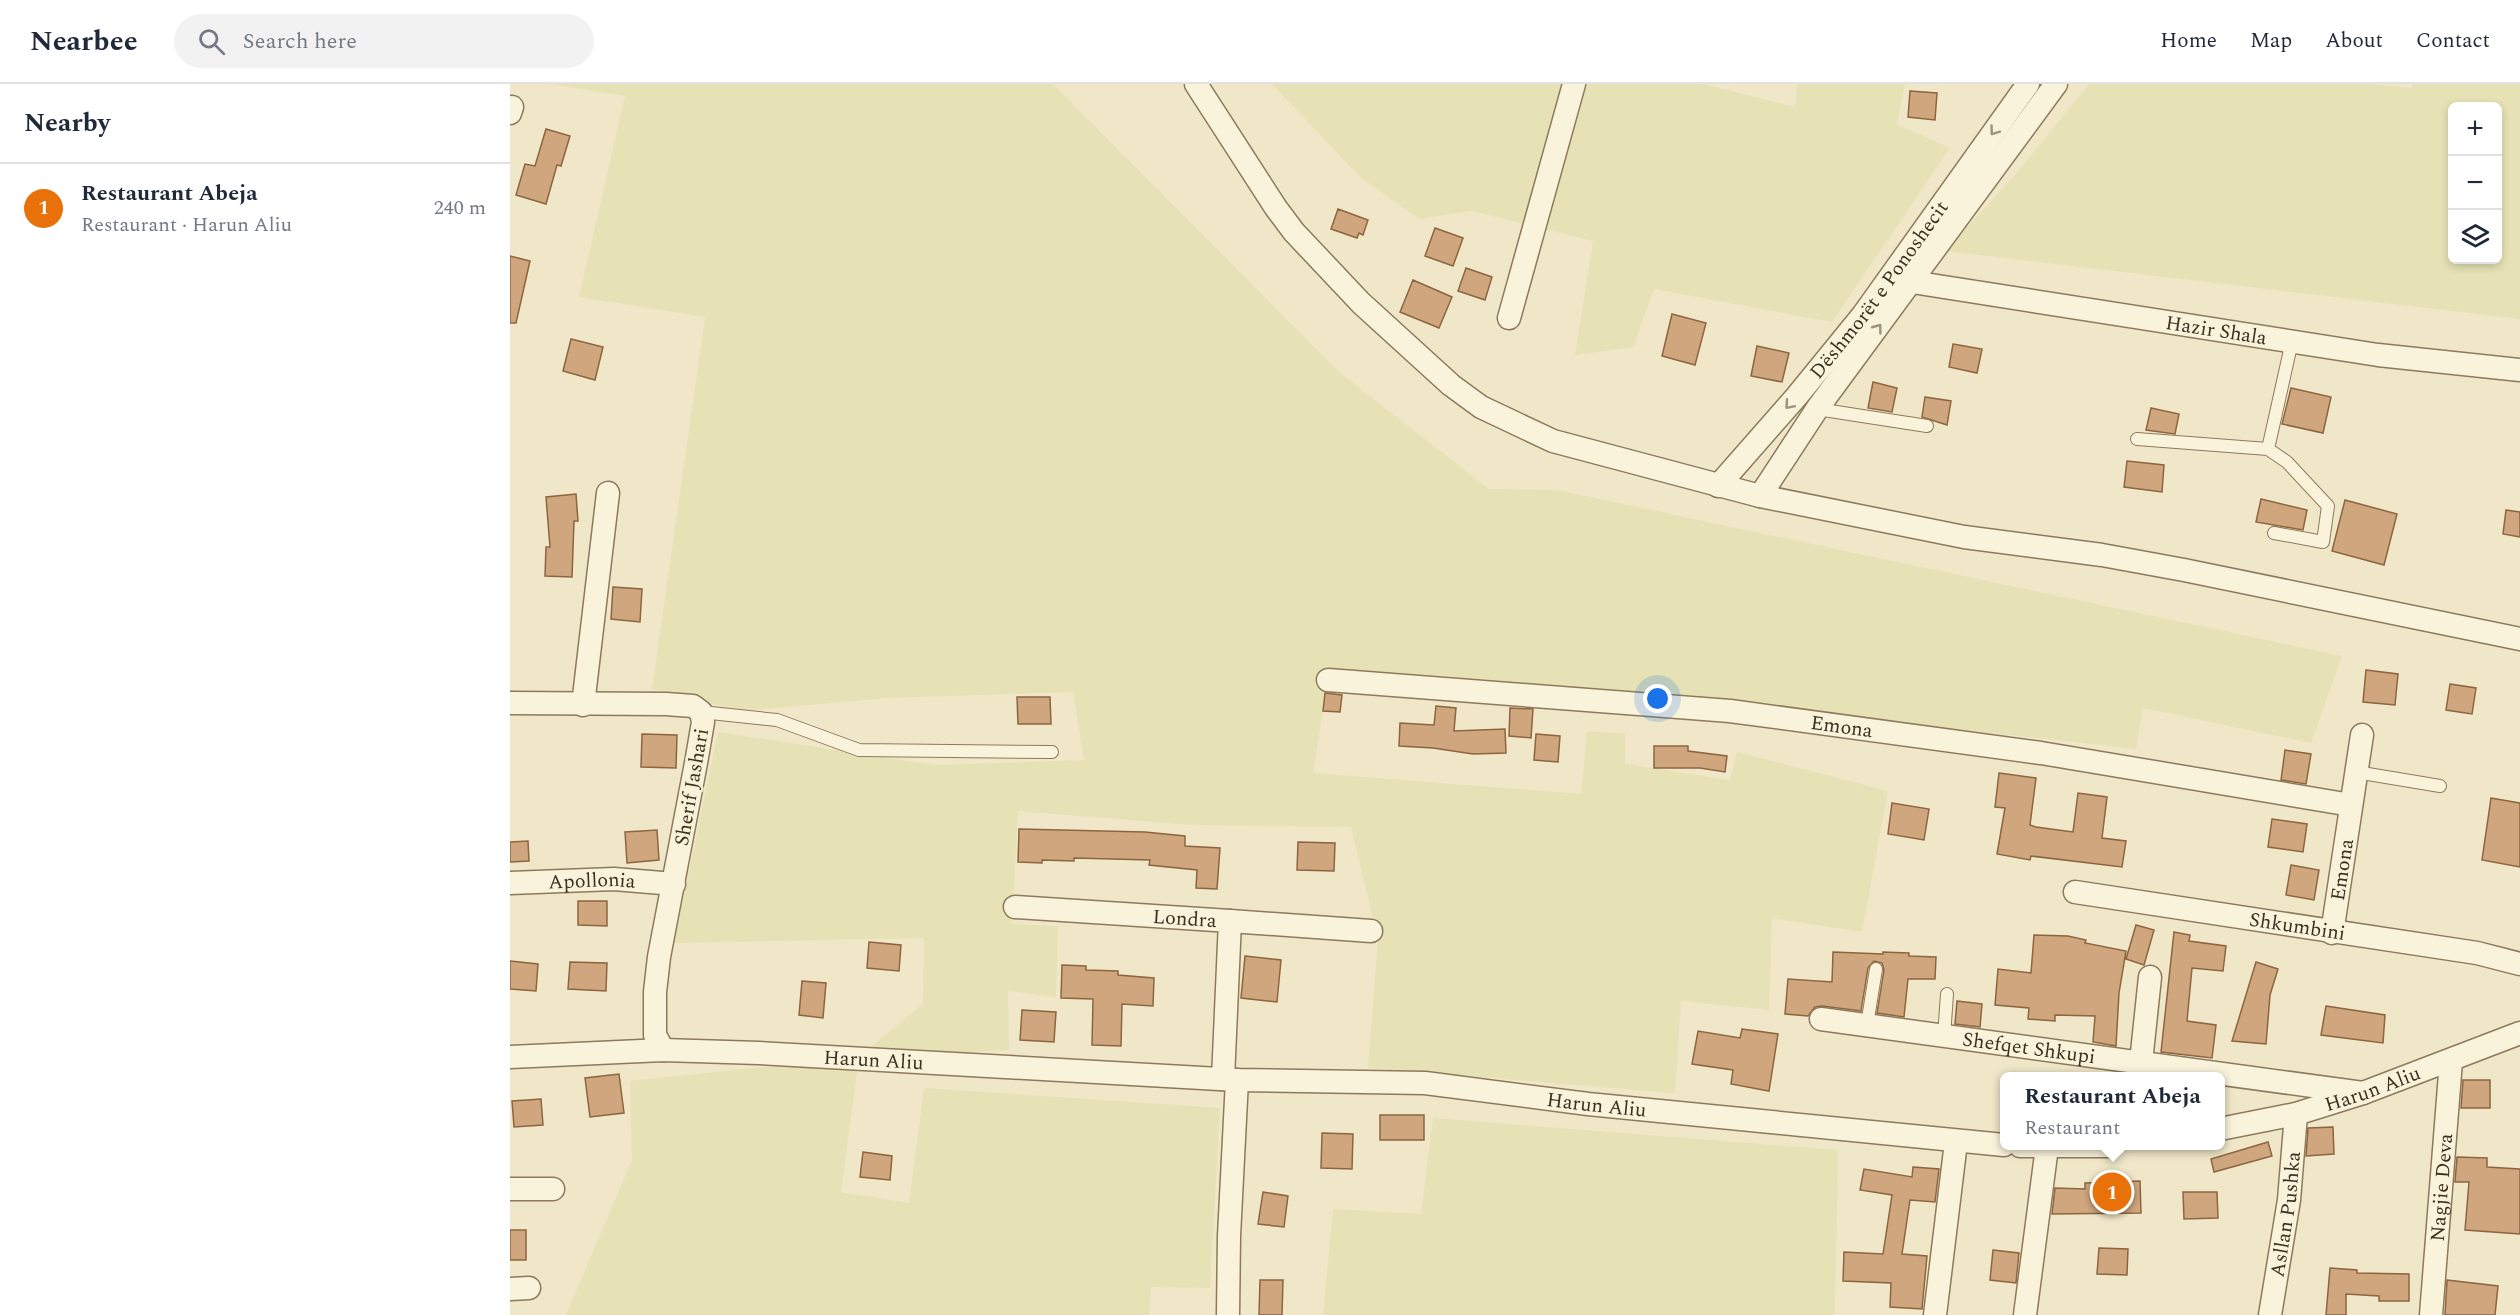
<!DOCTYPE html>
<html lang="en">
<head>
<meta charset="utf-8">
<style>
  :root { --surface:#fff; --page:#f2f2f3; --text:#1f2937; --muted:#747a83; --line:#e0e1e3; --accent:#d93025 }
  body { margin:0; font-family:Spectral,serif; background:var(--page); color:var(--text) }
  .controls { position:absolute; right:18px; top:18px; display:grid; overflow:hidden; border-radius:9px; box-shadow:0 3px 9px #0003 }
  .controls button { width:54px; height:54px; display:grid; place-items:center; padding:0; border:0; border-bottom:2px solid var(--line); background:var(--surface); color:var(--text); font:30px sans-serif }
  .you { position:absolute; left:1148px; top:615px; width:21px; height:21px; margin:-15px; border:4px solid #fff; border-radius:50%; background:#1a73e8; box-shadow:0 0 0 9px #1a73e833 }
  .badge { display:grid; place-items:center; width:39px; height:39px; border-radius:50%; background:var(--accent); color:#fff; font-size:20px; font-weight:700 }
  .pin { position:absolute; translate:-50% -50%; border:3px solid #fff; box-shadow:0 2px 6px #0006 }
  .popup { position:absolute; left:1490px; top:988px; width:225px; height:78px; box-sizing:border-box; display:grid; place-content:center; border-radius:9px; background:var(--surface); filter:drop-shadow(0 2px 4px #0005); font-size:20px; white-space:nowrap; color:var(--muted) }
  .popup b { font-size:22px; color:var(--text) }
  .popup::after { content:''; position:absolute; left:50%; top:100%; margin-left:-12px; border:12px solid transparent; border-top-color:var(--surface) }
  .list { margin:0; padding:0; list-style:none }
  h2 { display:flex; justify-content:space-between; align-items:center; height:78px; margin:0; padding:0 24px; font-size:26px }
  h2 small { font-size:20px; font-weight:400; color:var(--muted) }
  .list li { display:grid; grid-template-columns:39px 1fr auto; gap:18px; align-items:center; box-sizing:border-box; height:90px; padding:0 24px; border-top:2px solid var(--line) }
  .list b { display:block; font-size:22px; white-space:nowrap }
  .list p { margin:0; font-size:20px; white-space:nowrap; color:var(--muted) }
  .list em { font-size:20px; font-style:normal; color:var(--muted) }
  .icon { flex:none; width:33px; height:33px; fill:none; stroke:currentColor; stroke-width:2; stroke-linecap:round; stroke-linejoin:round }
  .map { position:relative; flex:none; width:2010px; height:1231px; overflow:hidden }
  header { display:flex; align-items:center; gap:36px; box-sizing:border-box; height:84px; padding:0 30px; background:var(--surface); border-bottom:2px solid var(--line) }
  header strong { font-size:28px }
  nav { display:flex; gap:33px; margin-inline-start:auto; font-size:21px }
  .search { width:420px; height:54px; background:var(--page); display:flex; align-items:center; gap:15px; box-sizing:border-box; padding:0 21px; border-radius:33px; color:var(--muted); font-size:22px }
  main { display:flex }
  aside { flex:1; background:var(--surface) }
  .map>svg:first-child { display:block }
  .farmland { fill:#e6e2b5; fill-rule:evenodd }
  .building { fill:#cfa67d; stroke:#8d6541; stroke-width:1.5 }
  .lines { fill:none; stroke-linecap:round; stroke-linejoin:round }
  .service-casing { stroke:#8d7a5c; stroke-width:14 }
  .minor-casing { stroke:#8d7a5c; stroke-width:25 }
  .service { stroke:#faf3dc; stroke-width:12 }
  .minor { stroke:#faf3dc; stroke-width:22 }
  .oneway { stroke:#9c927e }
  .labels { text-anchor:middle; stroke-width:5; stroke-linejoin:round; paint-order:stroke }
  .street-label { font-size:20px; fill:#3d3020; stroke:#f7f1d8 }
</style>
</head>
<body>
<header>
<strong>Nearbee</strong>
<div class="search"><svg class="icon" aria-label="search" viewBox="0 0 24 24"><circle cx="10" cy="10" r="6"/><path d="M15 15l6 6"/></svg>Search here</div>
<nav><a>Home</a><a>Map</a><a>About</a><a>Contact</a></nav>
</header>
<main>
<aside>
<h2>Nearby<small></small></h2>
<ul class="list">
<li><span class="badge" style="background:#e8710a">1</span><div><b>Restaurant Abeja</b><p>Restaurant · Harun Aliu</p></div><em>240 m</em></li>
</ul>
</aside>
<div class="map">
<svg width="2010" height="1231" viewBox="0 0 2010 1231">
  <rect width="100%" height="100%" fill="#f0e7c8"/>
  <!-- farmland -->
  <path class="farmland" d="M40,0H543L829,288L979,405L1047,406L1832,572L1801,659L1633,624L1626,665L1374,637L819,589L803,689L1071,710L1077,647L1115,650V680L1220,696L1227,668L1378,707L1352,848L1262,834L1259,926L1171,917L1165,1009L858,984L868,855L841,743L681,741L508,727L502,840L548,842L546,913L498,907L499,966L349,974L331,1108L399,1119L414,1004L710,1024L700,1204L641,1203L639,1231H56L122,1076L120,997L349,973L413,920L414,854L164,859L208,648L425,681L574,676L563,608L377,614L232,627L142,605L195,233L69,213L115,12Z
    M762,0H1194L1285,23L1287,0H1395L1387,40L1440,64L1322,238L1144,205L1123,263L1065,271L1083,157L962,127L909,135L850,93Z
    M1579,0H1858L1902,4L1903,0H2010V235L1435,167L1504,92ZM1942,22H1988V176H1942Z
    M923,1034L1328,1066L1325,1231H813L823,1125L911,1130Z"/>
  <!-- building -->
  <path class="building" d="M1400,7L1427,9L1425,36L1398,33Z
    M36,45L60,52L51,82L47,81L36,120L6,111L15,80L25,82Z
    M828,125L858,136L853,151L849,149L847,154L821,145Z
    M925,144L953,154L943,182L915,172Z
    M0,172L20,177L6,239H0Z
    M956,184L982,193L975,216L948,207Z
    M903,196L942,213L929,244L890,228Z
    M1162,230L1196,239L1185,281L1152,272Z
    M61,255L93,263L85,296L53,287Z
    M1443,260L1472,265L1467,289L1439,283Z
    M1247,262L1279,269L1272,298L1241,292Z
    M1363,298L1387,304L1382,328L1358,324Z
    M1781,304L1821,313L1813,349L1772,340Z
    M1415,313L1441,317L1437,341L1412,333Z
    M1641,324L1669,330L1665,350L1636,346Z
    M1617,377L1654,381L1652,408L1614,403Z
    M66,410L68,437H64L62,493L35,492L36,463H40L36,413Z
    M1751,415L1797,426L1793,446L1746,438Z
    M1835,416L1887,430L1874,481L1822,467Z
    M1996,426L2010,428V453L1993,450Z
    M103,503L132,505L130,538L101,535Z
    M1856,586L1888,590L1885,621L1853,618Z
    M1940,600L1966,604L1962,630L1936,626Z
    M815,609L832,611L830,628L813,627Z
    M507,613H540L541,640H508Z
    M926,622L946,624L944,647L995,645L996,669L963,670L923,664L889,662L890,639L924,641Z
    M1000,624L1023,625L1021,654L999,652Z
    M132,650L167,651L166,684L131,683Z
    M1026,650L1050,652L1048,678L1024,676Z
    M1144,662H1178V667L1217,672L1215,688L1190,684H1144Z
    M1775,666L1801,670L1796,700L1771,696Z
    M1489,689L1526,694L1520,741L1526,743L1563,748L1568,709L1597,713L1592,754L1616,757L1612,783L1521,772L1520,776L1487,770L1495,724L1485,723Z
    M1981,714L2010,719V783L1972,776Z
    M1382,719L1419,725L1414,756L1378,750Z
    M1762,735L1797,740L1793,768L1758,763Z
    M509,745L635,748L675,752V762L710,764L707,805L686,804L687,786L639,781L640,776L564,774V777L532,776V779L508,778Z
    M147,746L149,776L117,779L115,748Z
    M18,757L19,777L0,778V758Z
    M788,758L825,759L824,787L787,786Z
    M1781,781L1809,786L1804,816L1776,811Z
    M68,817H97V842L68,841Z
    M1626,841L1644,846L1634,881L1616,875Z
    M1664,848L1680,851L1679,857L1716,862L1713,887L1682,884L1677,937L1706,941L1702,974L1651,968Z
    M1524,851L1558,852L1576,856L1575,859L1616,867L1609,909L1606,962L1583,958L1585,932L1545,931V937L1518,935L1519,924L1485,921L1488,885L1521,889Z
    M359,858L391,861L389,887L357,884Z
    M1323,868L1373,870V868L1399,869V872L1426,873L1425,895H1398L1394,933L1367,929L1374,886L1372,879L1364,877L1358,884L1351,927L1312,922L1305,923L1298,932L1275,930L1278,895L1322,898Z
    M735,872L771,876L767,918L731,914Z
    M0,877L28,880L26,907L0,905Z
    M60,878L97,879L96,907L58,905Z
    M1746,878L1768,885L1760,911L1756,960L1722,957Z
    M552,881L576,882V886L608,887V891L644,894L643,922L612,920L611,962L582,961L583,915L551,914Z
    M292,897L316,899L313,934L289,931Z
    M1447,917L1472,920L1470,943L1445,940Z
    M1816,922L1875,931L1873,959L1811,951Z
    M512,926L546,928L544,958L510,956Z
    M1232,945L1268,950L1259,1007L1221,1000L1223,986L1182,980L1188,947L1230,954Z
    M109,990L114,1029L80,1033L75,994Z
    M1953,996H1980V1024H1951Z
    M31,1015L33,1041L4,1043L2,1017Z
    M870,1031H914V1056H870Z
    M1823,1043L1824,1070L1796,1072L1798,1044Z
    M812,1049L843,1050L842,1085L811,1084Z
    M1758,1058L1762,1072L1704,1088L1701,1075Z
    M353,1068L382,1072L380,1096L350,1093Z
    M1947,1073L1977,1074V1083L2010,1085V1150L1955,1146L1959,1098H1945Z
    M1403,1083L1429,1085L1425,1118L1400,1116L1392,1170L1417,1172L1412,1225L1380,1223L1381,1199L1333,1197L1334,1168L1373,1170L1382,1111L1350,1106L1354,1085L1402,1093Z
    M1630,1097L1631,1129L1542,1130L1545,1104L1575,1105V1099Z
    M753,1108L778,1112L774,1143L748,1140Z
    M1673,1108H1707L1708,1134L1674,1135Z
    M0,1146H16V1176H0Z
    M1589,1164L1618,1165L1617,1191L1587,1190Z
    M1483,1166L1509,1169L1506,1199L1480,1196Z
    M1820,1184L1847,1186V1189L1899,1190V1217H1869V1212L1836,1210V1231H1816Z
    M750,1196H773L772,1231H749Z
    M1937,1196L1988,1202L1985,1231H1935Z"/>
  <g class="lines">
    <defs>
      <path id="service" d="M1307,325L1417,342
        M1627,355L1758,365L1782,257
        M1758,365L1777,378L1818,422L1813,458L1764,449
        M191,628L267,636L349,666L542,668
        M1846,688L1930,702
        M1357,941L1366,885
        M1434,953L1437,910"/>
      <g id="minor">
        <path d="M686,0L766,124L784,148L851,219L941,301L971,323L1043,357L1250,412L1454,453L1592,471L1674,486L2010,555"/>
        <path d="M0,29L2,23"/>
        <path id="s1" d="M1402,198L1868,271L2010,286"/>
        <path d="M999,234L1064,0"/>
        <path id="s2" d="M1208,402L1287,312L1353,231L1518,0"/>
        <path d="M1250,412L1307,325L1546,0"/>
        <path id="s3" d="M818,596L1220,627L1531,669L1841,721"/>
        <path d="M0,619L156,620L183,622L191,628L193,638L186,679L149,873L145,908V951L153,966"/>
        <path d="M73,621L98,409"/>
        <path id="s4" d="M0,799L104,795L164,800"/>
        <path id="s5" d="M1565,808L1967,869L2010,880"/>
        <path id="s6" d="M505,823L720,837L713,995"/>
        <path d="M720,837L861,847"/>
        <path id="s7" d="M1822,849L1852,651"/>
        <path id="s8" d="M1311,935L1853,1009"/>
        <path id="s9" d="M0,973L153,966L249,969L727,996L915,999L1078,1020L1494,1061"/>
        <path d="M1631,978L1640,893"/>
        <path id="s10" d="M1710,1045L1786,1030L1853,1009L2010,949"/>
        <path d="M1510,1062H1601"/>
        <path d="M0,1105H43"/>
        <path d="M0,1205L19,1204"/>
        <path d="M718,1231L719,1152L727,996"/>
        <path d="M1425,1231L1446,1058"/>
        <path d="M1515,1231L1537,1063"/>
        <path id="s11" d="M1760,1231L1779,1116L1786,1030"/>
        <path id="s12" d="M1921,1231L1941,977"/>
      </g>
    </defs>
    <!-- service casing -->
    <use href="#service" class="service-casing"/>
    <!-- minor casing -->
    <use href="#minor" class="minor-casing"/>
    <!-- service -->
    <use href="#service" class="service"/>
    <!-- minor -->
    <use href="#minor" class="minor"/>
  </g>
  <!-- one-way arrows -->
  <defs><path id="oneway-chevron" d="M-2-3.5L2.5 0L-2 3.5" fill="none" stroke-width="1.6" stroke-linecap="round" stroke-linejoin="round" transform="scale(1.5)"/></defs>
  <g class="oneway">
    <use href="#oneway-chevron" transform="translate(1484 47) rotate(126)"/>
    <use href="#oneway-chevron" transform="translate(1368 244) rotate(-53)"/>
    <use href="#oneway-chevron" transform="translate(1279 321) rotate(131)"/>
  </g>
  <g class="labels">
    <!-- street labels -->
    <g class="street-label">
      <text dy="7" stroke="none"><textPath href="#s2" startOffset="254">Dëshmorët e Ponoshecit</textPath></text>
      <text dy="7" stroke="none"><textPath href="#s1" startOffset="308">Hazir Shala</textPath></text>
      <text dy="7" stroke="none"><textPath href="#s3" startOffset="516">Emona</textPath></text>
      <text transform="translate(181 703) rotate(-80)" y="7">Sherif Jashari</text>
      <text dy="7" stroke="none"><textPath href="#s7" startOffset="64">Emona</textPath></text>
      <text dy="7" stroke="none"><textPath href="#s4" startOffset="82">Apollonia</textPath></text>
      <text dy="7" stroke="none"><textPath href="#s6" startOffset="170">Londra</textPath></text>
      <text dy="7" stroke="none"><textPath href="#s5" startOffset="225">Shkumbini</textPath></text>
      <text dy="7" stroke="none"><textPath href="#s8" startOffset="210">Shefqet Shkupi</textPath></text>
      <text dy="7" stroke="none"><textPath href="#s9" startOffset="364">Harun Aliu</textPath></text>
      <text dy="7" stroke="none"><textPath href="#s10" startOffset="158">Harun Aliu</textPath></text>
      <text dy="7" stroke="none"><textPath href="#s9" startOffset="1089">Harun Aliu</textPath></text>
      <text dy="7" stroke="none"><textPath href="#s12" startOffset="128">Nagjie Deva</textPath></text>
      <text dy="7" stroke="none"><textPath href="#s11" startOffset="102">Asllan Pushka</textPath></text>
    </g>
  </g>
</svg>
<div class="controls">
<button>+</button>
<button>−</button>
<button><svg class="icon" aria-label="layers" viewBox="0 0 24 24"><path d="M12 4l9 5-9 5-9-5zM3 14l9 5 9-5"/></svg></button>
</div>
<div class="you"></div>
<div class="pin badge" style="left:1602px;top:1108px;background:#e8710a">1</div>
<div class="popup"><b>Restaurant Abeja</b>Restaurant</div>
</div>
</main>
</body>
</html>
